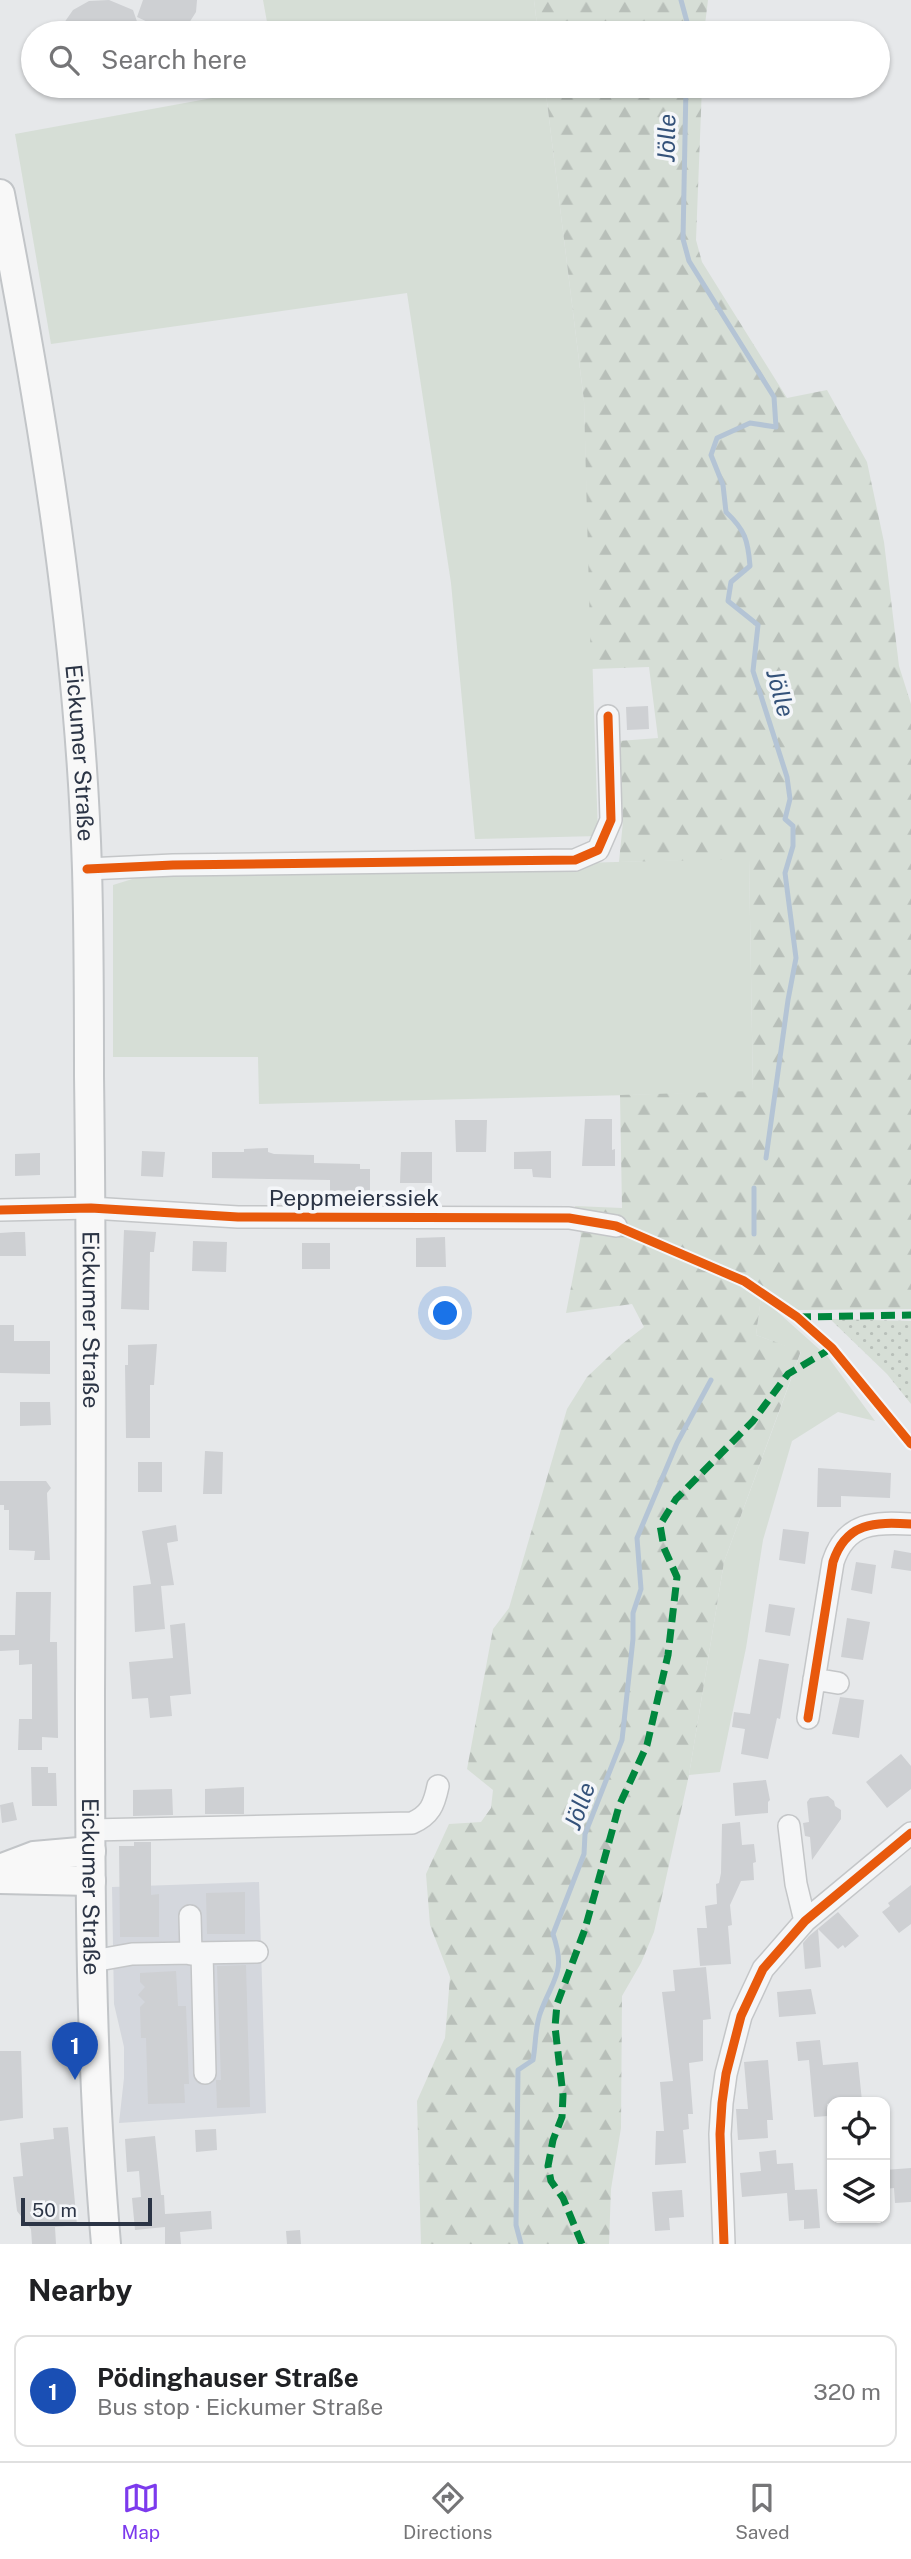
<!DOCTYPE html>
<html lang="en">
<head>
<meta charset="utf-8">
<style>
  :root { --surface:#fff; --page:#f6f6f6; --text:#202124; --muted:#757577; --line:#e0e0e0; --accent:#7c3aed }
  body { margin:0; font-family:"Public Sans",sans-serif; background:var(--page); color:var(--text) }
  .controls { position:absolute; right:21px; bottom:21px; display:grid; overflow:hidden; border-radius:14px; box-shadow:0 2px 5px #0004 }
  .controls button { width:63px; height:63px; display:grid; place-items:center; padding:0; border:0; border-bottom:2px solid var(--line); background:var(--surface); color:var(--text); font:35px sans-serif }
  .scale { position:absolute; left:21px; bottom:18px; width:131px; box-sizing:border-box; padding-left:7px; border:4px solid #2b3445; border-top:0; font-size:19px; line-height:24px; white-space:nowrap; color:#2b3445; -webkit-text-stroke:5px #f4f6f9; paint-order:stroke }
  .you { position:absolute; left:446px; top:1314px; width:24px; height:24px; margin:-18px; border:5px solid #fff; border-radius:50%; background:#1a73e8; box-shadow:0 0 0 10px #1a73e833 }
  .badge { display:grid; place-items:center; width:46px; height:46px; border-radius:50%; background:var(--accent); color:#fff; font-size:23px; font-weight:700 }
  .pin { position:absolute; translate:-50% -58px; filter:drop-shadow(0 2px 4px #0008) }
  .pin::after { content:''; position:absolute; top:37px; width:24px; height:21px; background:inherit; clip-path:polygon(0 0,100% 0,50% 100%) }
  .list { margin:0; padding:0; list-style:none }
  h2 { display:flex; justify-content:space-between; align-items:center; height:91px; margin:0; padding:0 28px; font-size:30px }
  h2 small { font-size:23px; font-weight:400; color:var(--muted) }
  .list li { display:grid; grid-template-columns:46px 1fr auto; gap:21px; align-items:center; box-sizing:border-box; height:112px; margin:0 14px 14px; padding:0 14px; border:2px solid var(--line); border-radius:14px }
  .list b { display:block; font-size:26px; white-space:nowrap }
  .list p { margin:0; font-size:23px; white-space:nowrap; color:var(--muted) }
  .list em { font-size:23px; font-style:normal; color:var(--muted) }
  .icon { flex:none; width:38px; height:38px; fill:none; stroke:currentColor; stroke-width:2; stroke-linecap:round; stroke-linejoin:round }
  .map { position:relative; flex:none; width:911px; height:2244px; overflow:hidden }
  .search { position:absolute; background:var(--surface); box-shadow:0 2px 5px #0004; left:21px; right:21px; top:21px; height:77px; display:flex; align-items:center; gap:18px; box-sizing:border-box; padding:0 24px; border-radius:38px; color:var(--muted); font-size:26px }
  .sheet { height:217px; background:var(--surface) }
  nav { display:flex; justify-content:space-around; align-items:center; box-sizing:border-box; height:98px; border-top:2px solid var(--line); background:var(--surface); font-size:19px; color:var(--muted) }
  nav a { display:grid; justify-items:center; gap:4px }
  nav .on { color:var(--accent) }
  .map>svg:first-child { display:block }
  .built { fill:#d4d7dd }
  .grass { fill:#d6ded6 }
  .forest { fill:url(#forest-firs) }
  .park { fill:url(#park-dots) }
  .lines { fill:none; stroke-linecap:round; stroke-linejoin:round }
  .stream { stroke:#b4c4d5; stroke-width:5 }
  .building { fill:#ced0d3 }
  .minor-casing { stroke:#c4c6c8; stroke-width:24 }
  .major-casing { stroke:#c2c5c8; stroke-width:32 }
  .minor { stroke:#f5f6f7; stroke-width:21 }
  .major { stroke:#f8f8f8; stroke-width:28 }
  .quiet { stroke:#00873e; stroke-width:7; stroke-dasharray:14 7; stroke-linecap:butt }
  .cycleway-casing { stroke:#f4f6f9; stroke-width:13 }
  .cycleway { stroke:#e8590c; stroke-width:9 }
  .labels { text-anchor:middle; stroke-width:7; stroke-linejoin:round; paint-order:stroke }
  .street-label { font-size:23px; fill:#2b3445; stroke:#f4f6f9 }
  .water-label { font-size:24px; font-style:italic; fill:#34527a; stroke:#f4f6f9 }
</style>
</head>
<body>
<div class="map">
<svg width="911" height="2244" viewBox="0 0 911 2244">
  <defs>
    <pattern id="forest-firs" width="22" height="20" patternUnits="userSpaceOnUse" patternTransform="scale(1.75)"><rect width="22" height="20" fill="#d6ded6"/><path d="M5 1l3.5 6h-7zM16 11l3.5 6h-7z" fill="#b8bfb9"/></pattern>
    <pattern id="park-dots" width="8" height="8" patternUnits="userSpaceOnUse" patternTransform="scale(1.75)"><rect width="8" height="8" fill="#d6ded6"/><path d="M2 2h.1M6 6h.1" fill="none" stroke="#b8bfb9" stroke-width="1.8" stroke-linecap="round"/></pattern>
  </defs>
  <rect width="100%" height="100%" fill="#e6e8ea"/>
  <!-- built -->
  <path class="built" d="M259,1882L266,2113L119,2123L124,2078V2047L114,2004L112,1887Z"/>
  <!-- grass -->
  <path class="grass" d="M263,0H534L538,33H269Z
    M278,86H545L584,401L598,836L475,839L451,583L407,293L51,344L15,134Z
    M749,858L753,1092L259,1104L258,1057H113V885L142,876Z
    M761,1297L828,1357L875,1421L838,1412L792,1441L763,1540L746,1648L720,1772L689,1775L724,1562L801,1352L756,1335Z"/>
  <!-- forest -->
  <path class="forest" d="M534,0H708L704,33H538Z
    M545,86H702L696,240L702,262L787,398L827,390L867,462L884,542L899,666L911,704V1309L797,1310L788,1319L761,1298L756,1335L801,1351L724,1562L689,1775L654,1932L641,1963L622,1996L621,2128L611,2189L609,2244H421L417,2101L445,2038L450,1977L430,1925L426,1874L449,1824L481,1822L491,1808L493,1790L467,1769L493,1629L509,1608L567,1409L587,1377L622,1344L644,1327L632,1304L566,1313L581,1235L575,1206L622,1208L620,1095L753,1091L749,859L619,862L623,821L619,741L658,738L649,667L591,669L584,401Z"/>
  <!-- park -->
  <path class="park" d="M830,1319L911,1321V1404L887,1374Z"/>
  <g class="lines">
    <!-- stream -->
    <path class="stream" d="M681,0L687,22V33
      M686,86L683,239L689,261L774,397L776,427L750,423L717,438L711,455L723,485L726,512C745,530 748,540 750,566L731,582L728,601L758,625L753,671L787,777L790,799L785,819L793,826V846L785,873L796,958L788,1000L766,1158
      M754,1188V1234
      M521,2244L516,2225L518,2070L533,2060C536,2044 535,2025 541,2011C554,1977 566,1972 553,1934L584,1854L585,1834L622,1740L633,1639V1613L641,1589L637,1538L677,1443L711,1380"/>
  </g>
  <!-- building -->
  <path class="building" d="M109,0L133,10L141,33H57L73,10L89,1Z
    M143,0H197L196,12L189,23L178,30H165L137,17Z
    M648,706L649,729L627,730L626,707Z
    M585,1119H612V1150L615,1149V1166H582Z
    M455,1120H487L486,1152H456Z
    M268,1148V1152L274,1154L314,1155V1163L360,1164V1169H370V1190L330,1191V1180L212,1178V1152H244V1149Z
    M142,1151L165,1152L163,1177L141,1176Z
    M551,1151V1178L533,1177L532,1169H514V1152Z
    M401,1152H432V1183H400Z
    M40,1153V1175L15,1176V1154Z
    M124,1230L156,1232L154,1252H150L149,1310L121,1309Z
    M15,1232H25L26,1256H0V1233Z
    M445,1237L446,1267H416V1238Z
    M193,1241L227,1242L226,1272L192,1271Z
    M302,1243H330V1269H302Z
    M0,1325H14V1341H50V1374L0,1373Z
    M157,1344L154,1385H150V1438H126L125,1365H128V1345Z
    M20,1402H50L51,1425L20,1426Z
    M205,1451L223,1452L222,1494H203Z
    M138,1462H162V1492H138Z
    M818,1468L891,1473L890,1498L841,1496V1507H817Z
    M0,1481H46L51,1488L47,1493L50,1560H34L35,1551L9,1550V1510H4V1505H0Z
    M176,1525L178,1541L167,1543L174,1585L161,1586L165,1629L135,1632L133,1586L151,1584L142,1531Z
    M783,1529L809,1532L805,1564L779,1560Z
    M894,1550L911,1553V1571L891,1568Z
    M856,1562L876,1565L872,1594L851,1590Z
    M16,1592H51L50,1642H57L58,1738L42,1737V1750H18L19,1719H32V1664L19,1665V1650L0,1651V1635H15Z
    M769,1604L795,1608L790,1636L765,1632Z
    M847,1618L870,1622L863,1660L841,1657Z
    M185,1623L191,1694L170,1696L172,1716L150,1718L148,1698L132,1699L129,1662L173,1658L170,1625Z
    M759,1659L789,1664L780,1719L777,1718L768,1759L741,1754L745,1729L732,1727L734,1712L750,1714Z
    M840,1697L864,1700L859,1738L832,1734Z
    M901,1754L911,1766V1789L887,1808L866,1782Z
    M31,1767H48V1773H56L57,1806H32Z
    M766,1780L770,1800L768,1802V1813L735,1816L733,1783Z
    M244,1787V1814H205V1789Z
    M172,1789L173,1815L133,1816V1790Z
    M828,1796L834,1801L835,1806L841,1810V1819L812,1860L810,1837L805,1836L803,1823L809,1822L807,1802L810,1798Z
    M13,1802L17,1820L2,1823L0,1805Z
    M740,1822L742,1845L754,1844L756,1862L753,1863L754,1880L741,1881L730,1905L732,1925L728,1926L731,1964L700,1966L697,1928H707L705,1906L717,1904L716,1884L719,1883L721,1873L722,1824Z
    M134,1842H151V1895L159,1894V1937H120L119,1846H134Z
    M911,1885V1924L899,1933L882,1912L890,1906L888,1903Z
    M245,1892V1934H207L206,1893Z
    M838,1912L859,1936L845,1948L843,1945L838,1949L818,1929L821,1967L805,1969L803,1943L809,1936Z
    M246,1965L250,2107L217,2108L216,2080H221L217,1966Z
    M706,1967L711,2019L703,2020V2061L689,2063L693,2114H688L689,2129L683,2130L686,2163L655,2165L656,2131H664L660,2082L673,2081L662,1992L675,1991L673,1970Z
    M176,1971L178,2006H186L189,2084H184L185,2103L148,2104L146,2038H141L140,2007L145,2002L138,1995L145,1987L140,1982V1973Z
    M811,1989L816,2014L779,2017L777,1992Z
    M820,2040L823,2065L858,2062L862,2101L832,2102L827,2104L828,2116L814,2117L809,2060L798,2061L796,2042Z
    M0,2051H21L23,2118L0,2121Z
    M768,2060L773,2120H767L768,2138L738,2140L736,2109H748L744,2062Z
    M68,2127L77,2225L55,2227L56,2244H32L31,2229L17,2211L13,2177L23,2176L20,2143L54,2139L53,2128Z
    M216,2129L217,2150L196,2152L195,2130Z
    M155,2136L161,2195H164L165,2214L211,2211L212,2229L180,2232L181,2244H165V2227L135,2230L132,2198L141,2197L139,2171L127,2172L125,2139Z
    M776,2150L777,2164L793,2163L795,2190L817,2189L820,2228L804,2229V2220L789,2221L787,2193L742,2197L740,2173L761,2171L759,2152Z
    M911,2168V2202L895,2203L894,2188L885,2189V2170Z
    M682,2190L684,2217L669,2218L670,2230L655,2231L652,2192Z
    M300,2230L301,2244H287L286,2231Z"/>
  <g class="lines">
    <defs>
      <path id="minor" d="M87,869L173,865L575,860L598,850L611,820L608,716
        M0,1210L91,1208L238,1217L569,1218L616,1226
        M814,1679L838,1683
        M808,1718L833,1562C846,1522 875,1522 911,1524
        M789,1826L796,1884L805,1921
        M90,1830L412,1823C430,1815 434,1805 438,1786
        M190,1916L191,1954
        M202,1953L205,2073
        M93,1961L132,1954L257,1952
        M724,2244L720,2134L722,2103L726,2074L741,2016L763,1969L805,1921L911,1833"/>
      <g id="major">
        <path id="s1" d="M0,194C43,417 80,641 87,869C89,938 89,1007 89,1076C92,1283 91,1490 90,1696C90,1879 90,2062 106,2244"/>
        <path d="M0,1869L34,1856L91,1851"/>
        <path d="M0,1879L91,1881"/>
      </g>
    </defs>
    <!-- minor casing -->
    <use href="#minor" class="minor-casing"/>
    <!-- major casing -->
    <use href="#major" class="major-casing"/>
    <!-- minor -->
    <use href="#minor" class="minor"/>
    <!-- major -->
    <use href="#major" class="major"/>
    <!-- quiet -->
    <path class="quiet" d="M797,1317L911,1315
      M582,2244L563,2198L551,2181L548,2166L553,2140L562,2117L563,2095L555,2027L557,2004L585,1929L619,1806L647,1745L668,1655L677,1577L664,1548L660,1525L676,1499L753,1421L788,1374L832,1348"/>
    <defs>
      <path id="cycleway" d="M87,869L173,865L575,860L598,850L611,820L608,716
        M0,1210L91,1208L238,1217L569,1218L616,1226L744,1281L797,1317L832,1348L911,1444
        M808,1718L833,1562C846,1522 875,1522 911,1524
        M724,2244L720,2134L722,2103L726,2074L741,2016L763,1969L805,1921L911,1833"/>
    </defs>
    <!-- cycleway casing -->
    <use href="#cycleway" class="cycleway-casing"/>
    <!-- cycleway -->
    <use href="#cycleway" class="cycleway"/>
  </g>
  <g class="labels">
    <!-- street labels -->
    <g class="street-label">
      <text dy="8" stroke="none"><textPath href="#s1" startOffset="565">Eickumer Straße</textPath></text>
      <text x="354" y="1206">Peppmeierssiek</text>
      <text dy="8" stroke="none"><textPath href="#s1" startOffset="1132">Eickumer Straße</textPath></text>
      <text dy="8" stroke="none"><textPath href="#s1" startOffset="1699">Eickumer Straße</textPath></text>
    </g>
    <!-- water labels -->
    <g class="water-label">
      <text transform="translate(667 138) rotate(-89)" y="8">Jölle</text>
      <text transform="translate(780 693) rotate(75)" y="8">Jölle</text>
      <text transform="translate(580 1806) rotate(-70)" y="8">Jölle</text>
    </g>
  </g>
</svg>
<div class="controls">
<button><svg class="icon" aria-label="locate" viewBox="0 0 24 24"><circle cx="12" cy="12" r="6"/><path d="M12 2v4M12 18v4M2 12h4M18 12h4"/></svg></button>
<button><svg class="icon" aria-label="layers" viewBox="0 0 24 24"><path d="M12 4l9 5-9 5-9-5zM3 14l9 5 9-5"/></svg></button>
</div>
<div class="scale">50 m</div>
<div class="you"></div>
<div class="pin badge" style="left:75px;top:2080px;background:#1a4fb4">1</div>
<div class="search"><svg class="icon" aria-label="search" viewBox="0 0 24 24"><circle cx="10" cy="10" r="6"/><path d="M15 15l6 6"/></svg>Search here</div>
</div>
<section class="sheet">
<h2>Nearby<small></small></h2>
<ul class="list">
<li><span class="badge" style="background:#1a4fb4">1</span><div><b>Pödinghauser Straße</b><p>Bus stop · Eickumer Straße</p></div><em>320 m</em></li>
</ul>
</section>
<nav>
<a class="on"><svg class="icon" aria-label="map" viewBox="0 0 24 24"><path d="M3 6l6-2 6 2 6-2v14l-6 2-6-2-6 2zM9 4v14M15 6v14"/></svg>Map</a>
<a><svg class="icon" aria-label="directions" viewBox="0 0 24 24"><path d="M12 3l9 9-9 9-9-9zM9 14v-3h6M13 9l2 2-2 2"/></svg>Directions</a>
<a><svg class="icon" aria-label="saved" viewBox="0 0 24 24"><path d="M7 4h10v16l-5-4-5 4z"/></svg>Saved</a>
</nav>
</body>
</html>
